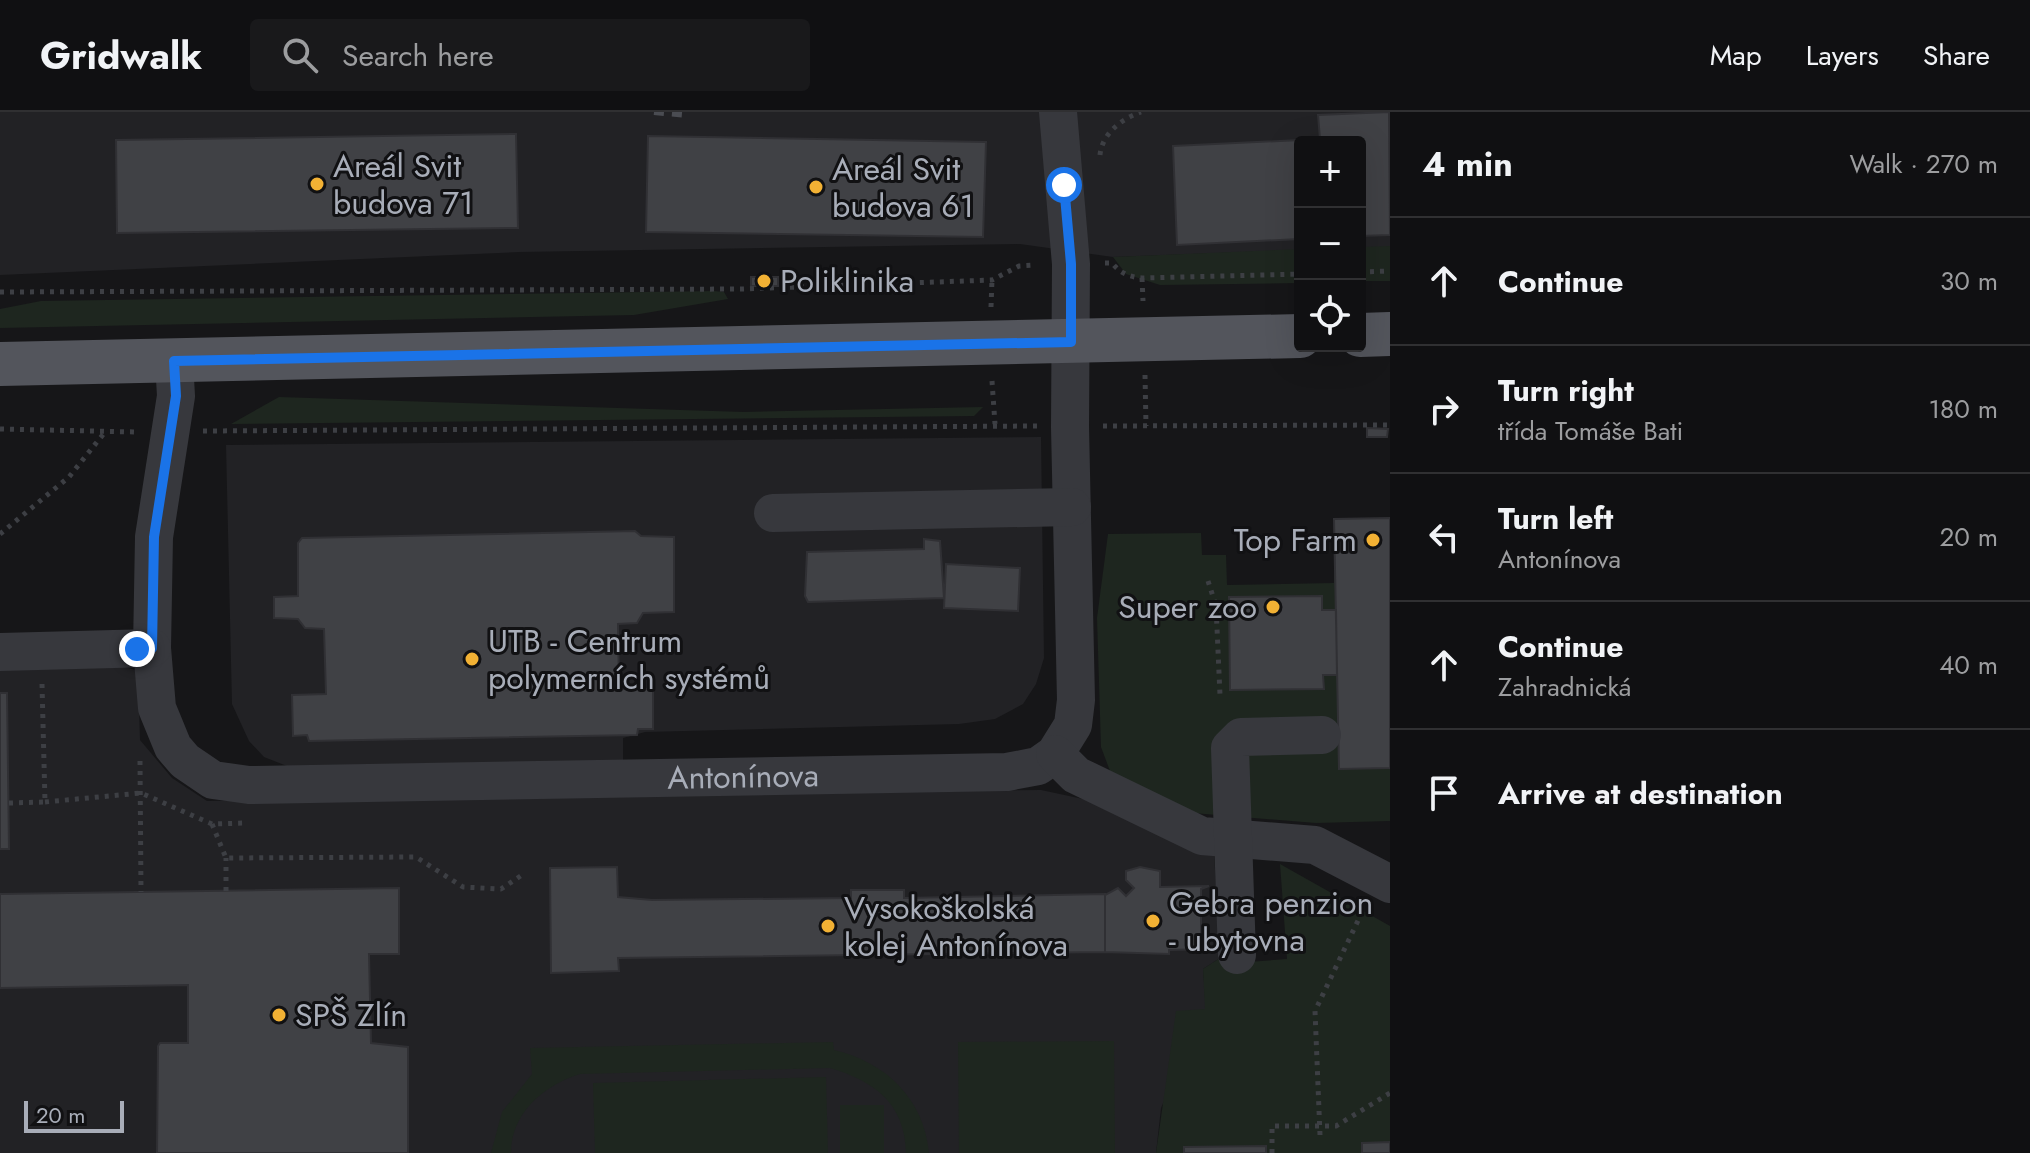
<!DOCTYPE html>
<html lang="en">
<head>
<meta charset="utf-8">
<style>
  :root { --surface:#101012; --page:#19191b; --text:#f1f3f6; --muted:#9c9d9f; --line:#303032 }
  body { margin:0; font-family:Jost,sans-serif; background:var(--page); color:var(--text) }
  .controls { position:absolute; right:24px; top:24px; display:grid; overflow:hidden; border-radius:8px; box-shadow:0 8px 32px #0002 }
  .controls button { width:72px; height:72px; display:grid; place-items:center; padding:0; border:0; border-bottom:2px solid var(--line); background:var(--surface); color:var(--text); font:40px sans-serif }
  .scale { position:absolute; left:24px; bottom:20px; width:100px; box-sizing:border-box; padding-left:8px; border:4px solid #a8adb8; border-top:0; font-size:22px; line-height:28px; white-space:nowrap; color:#a8adb8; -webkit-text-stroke:6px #111113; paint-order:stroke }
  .stop { position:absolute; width:24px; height:24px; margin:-18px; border:6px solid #1a73e8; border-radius:50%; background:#fff }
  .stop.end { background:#1a73e8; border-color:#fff; box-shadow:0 2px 8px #0008 }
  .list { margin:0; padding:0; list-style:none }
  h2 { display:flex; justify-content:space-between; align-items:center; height:104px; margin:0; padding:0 32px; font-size:34px }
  h2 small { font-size:26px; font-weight:400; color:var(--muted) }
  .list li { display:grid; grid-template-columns:52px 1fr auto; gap:24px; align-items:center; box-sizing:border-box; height:128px; padding:0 32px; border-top:2px solid var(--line) }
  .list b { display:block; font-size:30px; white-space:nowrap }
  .list p { margin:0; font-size:26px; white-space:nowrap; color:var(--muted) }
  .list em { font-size:26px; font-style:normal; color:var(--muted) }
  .icon { flex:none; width:44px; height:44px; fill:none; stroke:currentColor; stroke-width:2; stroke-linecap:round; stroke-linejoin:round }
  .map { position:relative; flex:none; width:1390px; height:1041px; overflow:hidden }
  header { display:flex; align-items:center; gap:48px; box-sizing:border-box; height:112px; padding:0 40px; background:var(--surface); border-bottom:2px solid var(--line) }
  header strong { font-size:38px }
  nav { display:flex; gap:44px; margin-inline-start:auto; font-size:28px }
  .search { width:560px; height:72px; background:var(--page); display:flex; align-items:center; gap:20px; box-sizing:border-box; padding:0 28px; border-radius:8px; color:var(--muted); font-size:30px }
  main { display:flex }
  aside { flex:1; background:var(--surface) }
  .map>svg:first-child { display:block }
  .built { fill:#222225 }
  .green { fill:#1e261f }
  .building { fill:#404145; stroke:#303034; stroke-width:2 }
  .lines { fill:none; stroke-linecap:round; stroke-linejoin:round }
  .path { stroke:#3d3f44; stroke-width:5; stroke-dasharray:4 6; stroke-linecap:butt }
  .minor { stroke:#37383d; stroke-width:38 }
  .major { stroke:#53555c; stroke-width:44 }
  .rail { stroke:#4a4c52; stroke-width:6; stroke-dasharray:10 8; stroke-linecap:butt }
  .route { stroke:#1a73e8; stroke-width:10 }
  .poi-dot { fill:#f2b134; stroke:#111113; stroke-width:3 }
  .labels { text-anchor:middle; stroke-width:6; stroke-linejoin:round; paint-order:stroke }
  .poi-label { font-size:32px; fill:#a8adb8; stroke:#111113; text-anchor:start }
  .street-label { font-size:32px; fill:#a8adb8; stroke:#111113 }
</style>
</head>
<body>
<header>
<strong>Gridwalk</strong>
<div class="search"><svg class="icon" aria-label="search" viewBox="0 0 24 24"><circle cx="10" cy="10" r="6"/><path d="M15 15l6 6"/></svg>Search here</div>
<nav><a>Map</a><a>Layers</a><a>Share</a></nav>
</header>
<main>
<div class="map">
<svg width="1390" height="1041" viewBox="0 0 1390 1041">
  <rect width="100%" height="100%" fill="#161618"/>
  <!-- built -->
  <path class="built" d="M0,0H1390V135L1360,136V30H1300V138L1113,145L1020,132L519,140L0,163Z
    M1041,325L1044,546L1036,572L1023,592L995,607L959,612L645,620L623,626V650L292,656L264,645L249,629L232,592L226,333Z
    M0,548L110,550L138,559L140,628L172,666L207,689L1041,678L1083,687L1214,740L1220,846L1203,857L1206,897L1161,996L1156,1041H0Z"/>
  <!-- green -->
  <path class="green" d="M1390,134V169H1360V135Z
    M1300,137V171L1160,173L1126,162L1113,145Z
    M714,179L724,180L728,187L634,203L0,216V197L41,189Z
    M279,285L744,300L983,295L974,304L231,312Z
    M1390,406V709L1316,711L1193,701L1113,667L1101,635L1097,506L1108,422L1201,421L1202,443H1226L1227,473L1334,471V407Z
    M1280,752L1390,814V1041H1156L1176,899L1205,897L1203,857L1220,846L1221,852L1287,847Z
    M1114,929L1115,1041H959L958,930Z
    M833,930L834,938C885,950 924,986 929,1041H906C905,991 874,969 830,956L580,962C545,973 511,1000 511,1041H491L502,1000L532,962L530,936Z
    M826,965L828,1041H595L593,971Z
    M840,993H884V1041H840Z"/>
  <!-- building -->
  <path class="building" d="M1389,0L1390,123L1360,124V30H1300V127L1177,133L1173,34L1320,27L1318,3Z
    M516,22L518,116L117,121L116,28Z
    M648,24L986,30L983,125L646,120Z
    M751,165H778V174H751Z
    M1367,316L1388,317L1387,325H1367Z
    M1390,406V656L1339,657L1334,407Z
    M635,419L641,424L674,425V500L643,501L637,511L618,512L619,577H653V617H638L637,623L309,629L307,623L293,624L292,583L326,582L324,517L305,516L298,507L274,506V485L298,484V431L302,426Z
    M924,427L940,429L944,486L808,490L805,484L807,440L924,437Z
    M946,452L1020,456L1018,499L944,496Z
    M1322,484V498H1336L1337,563H1323L1324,577L1230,578L1229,485Z
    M0,581H7L9,737H0Z
    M617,755L618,785L652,788L851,786V778H904V786L1105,782V840L618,846L619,859L551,861L550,756Z
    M1140,755L1160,759V775L1209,774L1201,777V834L1210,837L1169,838V842L1105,840V783L1118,776L1126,784L1134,776L1126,768V759Z
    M399,776V842H369L371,931L408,935V1041H157L158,934L160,931H188V873L0,876V782Z
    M1390,1030V1041H1362V1031Z
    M1266,1034V1041H1184V1035Z"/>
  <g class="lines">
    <!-- path -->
    <path class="path" d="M1100,43C1102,22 1121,7 1141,0
      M1105,151H1112C1120,161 1129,165 1142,166L1300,162
      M1360,160L1390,159
      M1142,166L1143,189
      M0,180L742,177L992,168L1019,154L1036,153
      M991,195L992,168
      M1145,263L1146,314
      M992,269L995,312
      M1103,314L1390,313
      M0,317L137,320
      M203,319L1037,314
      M0,422L69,365L105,320
      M1208,469L1216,494L1220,583
      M140,649L141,780
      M45,690L141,681L212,712L245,711
      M9,691L45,690L42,572
      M212,712L226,746L416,745L463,775L501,777L525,761
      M226,779V746
      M1320,1023L1315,899L1364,796
      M1272,1041V1014H1336L1390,981"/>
    <!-- minor -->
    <g class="minor">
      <path id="s1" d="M174,249L176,284L154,425L152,536L157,596L173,635L185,649L213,668L249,673L1007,660L1038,654L1055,642L1073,613L1076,588L1070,315L1071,152L1058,0"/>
      <path d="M773,401L1072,395"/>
      <path d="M0,540L152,536"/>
      <path d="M1055,642L1076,663L1202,724L1315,733L1390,772"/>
      <path d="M1237,843L1230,636L1241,625L1322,623"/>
    </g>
    <!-- major -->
    <path class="major" d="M1360,223L1390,222
      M0,252L1300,224"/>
    <!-- rail -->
    <path class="rail" d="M654,0L687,3"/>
  </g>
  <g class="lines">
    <!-- route -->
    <path class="route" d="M137,537L152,536L154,425L176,284L174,249L1071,230V152L1064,73"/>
  </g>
  <!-- markers -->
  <g class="poi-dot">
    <circle cx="317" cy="72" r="8"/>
    <circle cx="816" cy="75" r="8"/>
    <circle cx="764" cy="169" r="8"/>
    <circle cx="1373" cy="428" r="8"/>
    <circle cx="1273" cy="495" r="8"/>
    <circle cx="472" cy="547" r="8"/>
    <circle cx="1153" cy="809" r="8"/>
    <circle cx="828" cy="814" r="8"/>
    <circle cx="279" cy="903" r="8"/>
  </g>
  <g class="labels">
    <!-- poi labels -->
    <g class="poi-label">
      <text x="333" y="65">Areál Svit<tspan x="333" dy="37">budova 71</tspan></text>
      <text x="832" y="68">Areál Svit<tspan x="832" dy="37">budova 61</tspan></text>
      <text x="780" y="180">Poliklinika</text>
      <text x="1357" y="439" text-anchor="end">Top Farm</text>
      <text x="1257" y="506" text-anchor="end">Super zoo</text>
      <text x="488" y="540">UTB - Centrum<tspan x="488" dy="37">polymerních systémů</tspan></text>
      <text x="1169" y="802">Gebra penzion<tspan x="1169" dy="37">- ubytovna</tspan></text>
      <text x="844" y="807">Vysokoškolská<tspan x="844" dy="37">kolej Antonínova</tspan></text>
      <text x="295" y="914">SPŠ Zlín</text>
    </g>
    <!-- street labels -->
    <g class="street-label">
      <text dy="11" stroke="none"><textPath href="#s1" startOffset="974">Antonínova</textPath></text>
    </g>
  </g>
</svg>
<div class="controls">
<button>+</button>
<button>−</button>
<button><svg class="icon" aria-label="locate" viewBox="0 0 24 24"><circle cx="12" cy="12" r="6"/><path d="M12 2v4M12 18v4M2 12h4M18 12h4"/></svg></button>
</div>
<div class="scale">20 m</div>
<div class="stop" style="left:1064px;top:73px"></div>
<div class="stop end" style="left:137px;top:537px"></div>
</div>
<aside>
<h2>4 min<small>Walk · 270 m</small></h2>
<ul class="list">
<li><svg class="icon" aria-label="ahead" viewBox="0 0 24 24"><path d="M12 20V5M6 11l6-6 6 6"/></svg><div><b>Continue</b></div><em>30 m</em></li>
<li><svg class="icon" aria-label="right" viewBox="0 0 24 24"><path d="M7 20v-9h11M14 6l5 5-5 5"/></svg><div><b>Turn right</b><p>třída Tomáše Bati</p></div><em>180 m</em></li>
<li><svg class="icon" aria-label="left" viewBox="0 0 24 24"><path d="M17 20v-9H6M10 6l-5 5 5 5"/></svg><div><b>Turn left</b><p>Antonínova</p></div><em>20 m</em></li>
<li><svg class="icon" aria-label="ahead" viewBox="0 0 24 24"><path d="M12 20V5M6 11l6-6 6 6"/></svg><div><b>Continue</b><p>Zahradnická</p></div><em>40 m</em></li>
<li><svg class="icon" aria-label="arrive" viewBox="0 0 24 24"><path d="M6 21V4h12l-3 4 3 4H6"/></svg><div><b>Arrive at destination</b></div></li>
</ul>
</aside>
</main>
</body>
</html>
